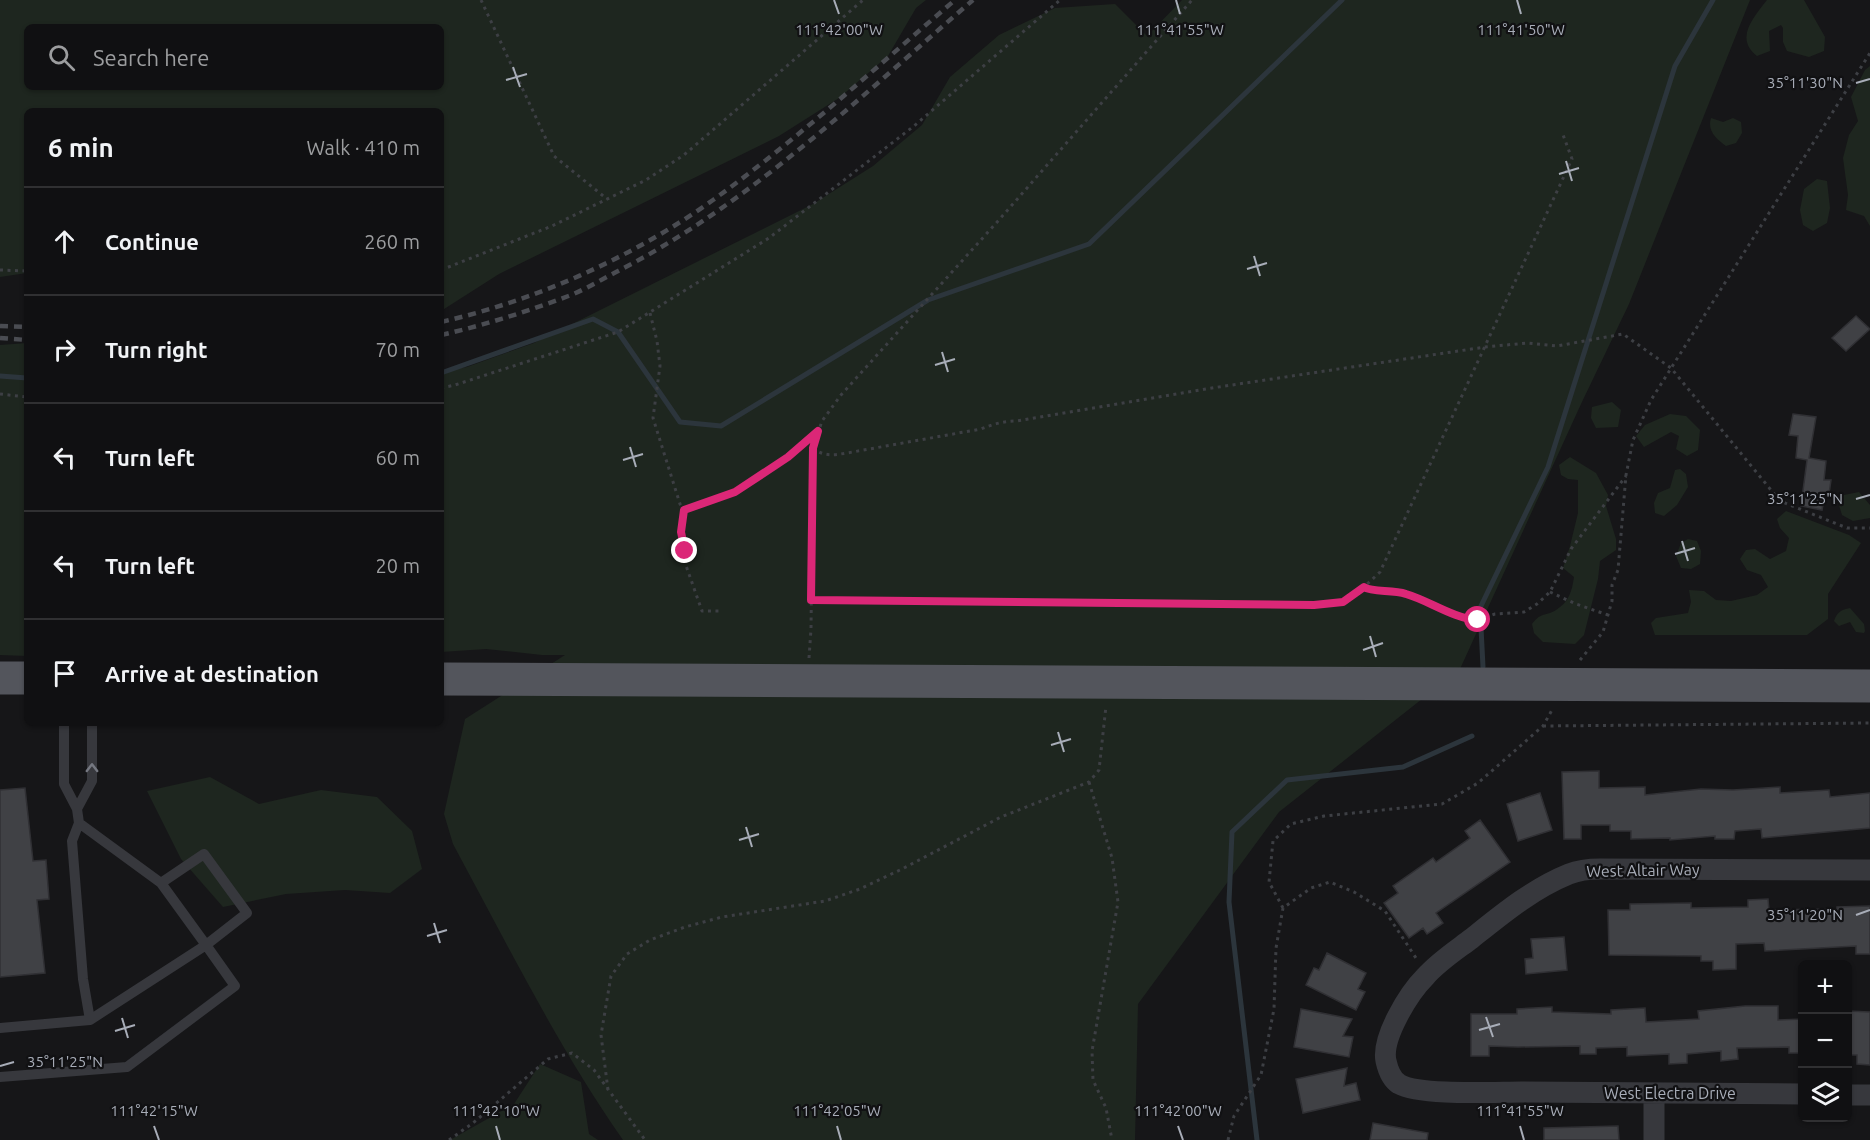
<!DOCTYPE html>
<html lang="en">
<head>
<meta charset="utf-8">
<style>
  :root { --surface:#101012; --page:#19191b; --text:#f1f3f6; --muted:#9c9d9f; --line:#303032 }
  body { margin:0; font-family:Ubuntu,sans-serif; background:var(--page); color:var(--text) }
  .controls { position:absolute; right:18px; bottom:18px; display:grid; overflow:hidden; border-radius:9px; box-shadow:0 2px 4px #0004 }
  .controls button { width:54px; height:54px; display:grid; place-items:center; padding:0; border:0; border-bottom:2px solid var(--line); background:var(--surface); color:var(--text); font:30px sans-serif }
  .stop { position:absolute; width:18px; height:18px; margin:-14px; border:4px solid #db2777; border-radius:50%; background:#fff }
  .stop.end { background:#db2777; border-color:#fff; box-shadow:0 2px 6px #0008 }
  .list { margin:0; padding:0; list-style:none }
  h2 { display:flex; justify-content:space-between; align-items:center; height:78px; margin:0; padding:0 24px; font-size:26px }
  h2 small { font-size:20px; font-weight:400; color:var(--muted) }
  .list li { display:grid; grid-template-columns:39px 1fr auto; gap:18px; align-items:center; box-sizing:border-box; height:108px; padding:0 24px; border-top:2px solid var(--line) }
  .list b { display:block; font-size:22px; white-space:nowrap }
  .list em { font-size:20px; font-style:normal; color:var(--muted) }
  .icon { flex:none; width:33px; height:33px; fill:none; stroke:currentColor; stroke-width:2; stroke-linecap:round; stroke-linejoin:round }
  .map { position:relative; flex:none; width:1870px; height:1140px; overflow:hidden }
  .search { position:absolute; background:var(--surface); box-shadow:0 2px 4px #0004; left:24px; top:24px; width:420px; height:66px; display:flex; align-items:center; gap:15px; box-sizing:border-box; padding:0 21px; border-radius:9px; color:var(--muted); font-size:22px }
  .panel { position:absolute; background:var(--surface); box-shadow:0 2px 4px #0004; left:24px; top:108px; width:420px; height:618px; border-radius:9px }
  .map>svg:first-child { display:block }
  .green { fill:#1e261f; fill-rule:evenodd }
  .lines { fill:none; stroke-linecap:round; stroke-linejoin:round }
  .stream { stroke:#2c353c; stroke-width:5 }
  .building { fill:#404145; stroke:#303034; stroke-width:1.5 }
  .path { stroke:#3d3f44; stroke-width:3; stroke-dasharray:3 4.5; stroke-linecap:butt }
  .lane { stroke:#37383d; stroke-width:10 }
  .street { stroke:#37383d; stroke-width:21 }
  .primary { stroke:#53555c; stroke-width:33 }
  .rail { stroke:#4a4c52; stroke-width:4.5; stroke-dasharray:8 6; stroke-linecap:butt }
  .oneway { stroke:#757881 }
  .route { stroke:#db2777; stroke-width:8 }
  .ticks { fill:none; stroke:#a8adb8; stroke-width:2 }
  .labels { text-anchor:middle; stroke-width:4.5; stroke-linejoin:round; paint-order:stroke }
  .street-label { font-size:16px; fill:#a8adb8; stroke:#111113 }
  .ticks-label { font-size:15px; text-anchor:middle; fill:#a8adb8; stroke:#111113; stroke-width:4.5; stroke-linejoin:round; paint-order:stroke }
</style>
</head>
<body>
<div class="map">
<svg width="1870" height="1140" viewBox="0 0 1870 1140">
  <rect width="100%" height="100%" fill="#161618"/>
  <!-- green -->
  <path class="green" d="M0,0H926L916,8L888,56L839,98L779,136L499,274L441,311V111H27V273L0,277ZM27,27H441V87H27Z
    M1182,0H1750L1629,304L1581,404L1460,669L1279,812L1138,1004L1135,1140H623C558,1047 507,944 453,844L444,814L465,719L565,655H542L486,649L441,652V371L467,367L534,343L813,204L873,166L922,125L950,77L999,35L1055,8L1115,4L1147,36Z
    M1767,0H1804L1825,37L1824,51L1809,57L1787,51L1783,42V28L1781,25L1769,31L1770,51L1757,56C1734,38 1754,17 1767,0Z
    M1870,66V226L1864,216L1846,210L1848,195L1843,158L1849,135L1858,121L1851,97L1865,70Z
    M1711,118L1723,122L1733,118L1741,122L1742,133L1736,143L1726,146C1716,139 1707,131 1711,118Z
    M1817,179L1827,181L1830,208L1827,223L1813,231L1803,225L1800,210L1804,189Z
    M27,343V656L0,655V345Z
    M1612,402L1621,410L1618,427L1596,428L1591,418L1592,407Z
    M1670,414L1686,416L1700,430L1698,450L1687,456L1676,449L1679,436L1671,432L1644,447L1636,436L1645,425Z
    M1570,457L1596,473L1608,495L1606,506L1616,539V550L1600,561L1598,579L1584,635L1575,644L1543,642L1534,633L1532,624C1542,611 1545,617 1556,610C1569,602 1572,591 1574,577L1563,568L1570,546L1578,513V480L1568,479L1561,475L1559,465Z
    M1680,469L1686,474L1688,487L1677,505L1664,516L1655,513L1654,503L1658,493L1670,488L1675,470Z
    M1859,492L1870,505V518L1853,521L1842,515L1838,502L1844,495Z
    M1786,511L1849,535L1861,543L1828,594V619L1807,635H1655L1651,623L1656,618L1688,613L1691,602L1689,590L1704,591L1716,600L1731,601L1757,595L1768,587L1761,575L1747,570L1740,559L1746,550L1755,549L1770,559L1786,551L1789,538L1780,528L1777,519Z
    M1688,539L1697,541L1701,551L1700,564L1691,569L1681,568L1676,556L1681,543Z
    M1850,608L1864,624L1865,631L1864,633L1856,632L1850,622L1839,626L1834,621C1837,612 1841,610 1850,608Z
    M210,777L259,804L321,790L377,797L412,831L422,869L390,893L345,890L286,894L223,907L181,859L147,791Z
    M540,1064L581,1082L589,1134L598,1140H450L514,1104Z"/>
  <g class="lines">
    <!-- stream -->
    <path class="stream" d="M441,373L593,319L618,332L680,422L721,426L928,300L1089,244L1342,0
      M0,376L27,378
      M1483,667L1480,608L1548,467L1675,66L1713,0
      M1257,1140L1229,902L1232,832L1287,780L1403,767L1472,736"/>
  </g>
  <!-- building -->
  <path class="building" d="M1856,316L1870,329L1846,351L1832,338Z
    M1793,414L1816,417L1809,458L1826,461L1824,480H1831L1829,494H1825L1822,510L1801,506L1807,460L1796,458L1798,436L1789,435Z
    M1599,771V788L1645,787V795L1701,789L1733,790L1780,787V793L1829,790L1830,797L1870,793V828L1762,838L1761,829L1735,831L1734,839H1715V836L1670,840V838L1631,839V831H1610V825H1581V839H1564L1562,772Z
    M25,788L33,861L46,860L49,899L37,900L45,973L0,977V790Z
    M1540,793L1552,830L1518,841L1507,804Z
    M1480,820L1510,862L1436,913L1443,923L1427,934L1423,928L1409,938L1384,903L1398,893L1393,886L1433,858L1436,862L1470,838L1465,831Z
    M1768,899L1769,910L1837,909V907L1870,906V954H1856V946L1765,951L1764,943L1736,944V969L1713,970V961H1701V956L1609,955L1608,910H1630V904L1691,903V908L1748,907V900Z
    M1564,937L1567,970L1526,974L1525,959L1533,958L1531,939Z
    M1327,953L1366,973L1358,989L1365,992L1356,1010L1306,985L1314,968L1319,970Z
    M1745,1006H1778V1020L1803,1019V1053H1789V1047L1737,1048L1738,1059L1721,1061V1051L1687,1054V1063L1669,1064V1054L1627,1056V1047L1596,1048V1054H1580V1046L1518,1047L1489,1046V1056H1471V1014H1517V1009L1552,1007V1012L1611,1014V1010L1645,1008L1646,1022L1699,1019L1698,1011Z
    M1301,1009L1352,1019L1343,1036L1353,1037L1349,1057L1294,1047Z
    M1848,1011L1870,1012V1065L1857,1064V1055H1848Z
    M1347,1068L1344,1086L1356,1083L1360,1100L1303,1113L1296,1079Z
    M1373,1123L1428,1133L1427,1140H1370Z
    M1618,1126L1619,1140H1544V1128Z"/>
  <g class="lines">
    <!-- path -->
    <path class="path" d="M481,0L554,156L607,199
      M0,270L27,271
      M441,270L552,226L646,180L684,155L863,0
      M650,313L657,341L660,366L653,418L680,504L684,510L681,532L685,551L683,557L702,611H722
      M441,388L455,385L618,332L769,238L914,126L1060,0
      M0,394L27,397
      M813,448C824,457 834,455 847,453L981,429C993,424 1004,421 1017,421L1212,388L1485,347L1527,343L1557,346L1623,334L1671,368L1780,501L1847,528H1870
      M685,510L735,492L788,457L817,432
      M1364,587C1373,593 1393,589 1406,594C1429,601 1451,612 1474,620H1478L1495,614L1524,612L1537,604L1550,592L1571,549L1626,476
      M1550,592L1576,604L1608,615
      M811,600L1314,605L1343,602L1364,587L1380,572L1572,159L1562,132
      M809,658L811,629L813,448L822,421L841,395L998,221L1192,0
      M1580,660L1603,632L1612,601V585L1618,570L1626,475L1633,440L1651,400L1870,53
      M1543,726L1870,723
      M1089,782L1112,858L1118,902L1092,1051L1093,1080L1106,1108L1112,1140
      M1283,908L1269,882L1273,841L1291,824L1324,816L1442,804L1478,783L1543,726L1552,710
      M608,1090L601,1035L611,976L627,954L650,940L685,927L722,917L825,901L860,889L902,869L1001,817L1089,782L1099,770L1106,706
      M449,1140L473,1123L548,1059L572,1053L594,1070L645,1140
      M1228,1140L1234,1116L1261,1075L1274,1009L1276,948L1283,908L1311,888L1330,882L1354,892L1385,911L1416,958"/>
    <!-- lane -->
    <path class="lane" d="M64,723V784L77,809L79,823L161,883L204,854L247,913L206,945L161,883
      M77,809L92,781V723
      M79,823L72,841L83,979L90,1020
      M0,1028L90,1020L206,945L235,986L127,1067L0,1077"/>
    <!-- street -->
    <path class="street" d="M1802,1094C1709,1093 1615,1093 1521,1092C1494,1092 1420,1096 1399,1084C1391,1079 1388,1070 1386,1061C1381,1038 1409,993 1425,977C1438,962 1455,951 1471,939C1501,915 1532,889 1569,874C1579,870 1589,869 1600,869L1870,870
      M1848,1095H1870
      M1654,1140V1093"/>
    <!-- primary -->
    <path class="primary" d="M0,678H27
      M441,679L1870,686"/>
    <!-- rail -->
    <path class="rail" d="M441,322C537,300 633,257 713,200C798,139 875,68 955,0
      M0,326L27,327
      M441,335C485,325 529,311 571,295C588,288 604,278 620,270C752,202 861,96 973,0
      M0,338L27,340"/>
  </g>
  <!-- one-way arrows -->
  <defs><path id="oneway-chevron" d="M-2-3.5L2.5 0L-2 3.5" fill="none" stroke-width="1.6" stroke-linecap="round" stroke-linejoin="round" transform="scale(1.5)"/></defs>
  <use class="oneway" href="#oneway-chevron" transform="translate(92 768) rotate(-90)"/>
  <g class="lines">
    <!-- route -->
    <path class="route" d="M685,551L681,532L684,510L735,492L788,457L818,431L813,448L811,600L1314,605L1343,602L1364,587C1373,593 1392,589 1406,594C1430,601 1452,618 1478,620"/>
  </g>
  <!-- ticks -->
  <path class="ticks" d="M834,0L839,14M1176,0L1180,14M1517,0L1521,14M513,67L520,87M506,80L527,74M1856,83L1870,79M1566,161L1572,181M1559,174L1579,168M1254,256L1260,276M1247,269L1267,263M942,352L948,372M935,365L955,359M630,447L636,467M623,460L643,454M1856,499L1870,495M1682,541L1688,561M1675,554L1695,548M1370,636L1376,657M1363,650L1383,643M1058,732L1064,752M1051,745L1071,739M746,827L752,847M739,840L759,834M1856,915L1870,910M434,923L440,943M427,936L447,930M1486,1017L1493,1037M122,1018L128,1038M1479,1030L1500,1024M115,1031L135,1025M0,1066L14,1062M154,1126L159,1140M496,1126L500,1140M837,1126L841,1140M1178,1126L1183,1140M1520,1126L1524,1140"/>
  <g class="labels">
    <!-- street labels -->
    <g class="street-label">
      <text transform="translate(1643 870) rotate(-1)" y="6">West Altair Way</text>
      <text x="1670" y="1099">West Electra Drive</text>
    </g>
  </g>
  <g class="ticks-label">
    <text x="839" y="35">111°42'00"W</text>
    <text x="1180" y="35">111°41'55"W</text>
    <text x="1521" y="35">111°41'50"W</text>
    <text x="1805" y="88">35°11'30"N</text>
    <text x="1805" y="504">35°11'25"N</text>
    <text x="1805" y="920">35°11'20"N</text>
    <text x="65" y="1067">35°11'25"N</text>
    <text x="154" y="1116">111°42'15"W</text>
    <text x="496" y="1116">111°42'10"W</text>
    <text x="837" y="1116">111°42'05"W</text>
    <text x="1178" y="1116">111°42'00"W</text>
    <text x="1520" y="1116">111°41'55"W</text>
  </g>
</svg>
<div class="controls">
<button>+</button>
<button>−</button>
<button><svg class="icon" aria-label="layers" viewBox="0 0 24 24"><path d="M12 4l9 5-9 5-9-5zM3 14l9 5 9-5"/></svg></button>
</div>
<div class="stop" style="left:1478px;top:620px"></div>
<div class="stop end" style="left:685px;top:551px"></div>
<div class="search"><svg class="icon" aria-label="search" viewBox="0 0 24 24"><circle cx="10" cy="10" r="6"/><path d="M15 15l6 6"/></svg>Search here</div>
<section class="panel">
<h2>6 min<small>Walk · 410 m</small></h2>
<ul class="list">
<li><svg class="icon" aria-label="ahead" viewBox="0 0 24 24"><path d="M12 20V5M6 11l6-6 6 6"/></svg><div><b>Continue</b></div><em>260 m</em></li>
<li><svg class="icon" aria-label="right" viewBox="0 0 24 24"><path d="M7 20v-9h11M14 6l5 5-5 5"/></svg><div><b>Turn right</b></div><em>70 m</em></li>
<li><svg class="icon" aria-label="left" viewBox="0 0 24 24"><path d="M17 20v-9H6M10 6l-5 5 5 5"/></svg><div><b>Turn left</b></div><em>60 m</em></li>
<li><svg class="icon" aria-label="left" viewBox="0 0 24 24"><path d="M17 20v-9H6M10 6l-5 5 5 5"/></svg><div><b>Turn left</b></div><em>20 m</em></li>
<li><svg class="icon" aria-label="arrive" viewBox="0 0 24 24"><path d="M6 21V4h12l-3 4 3 4H6"/></svg><div><b>Arrive at destination</b></div></li>
</ul>
</section>
</div>
</body>
</html>
